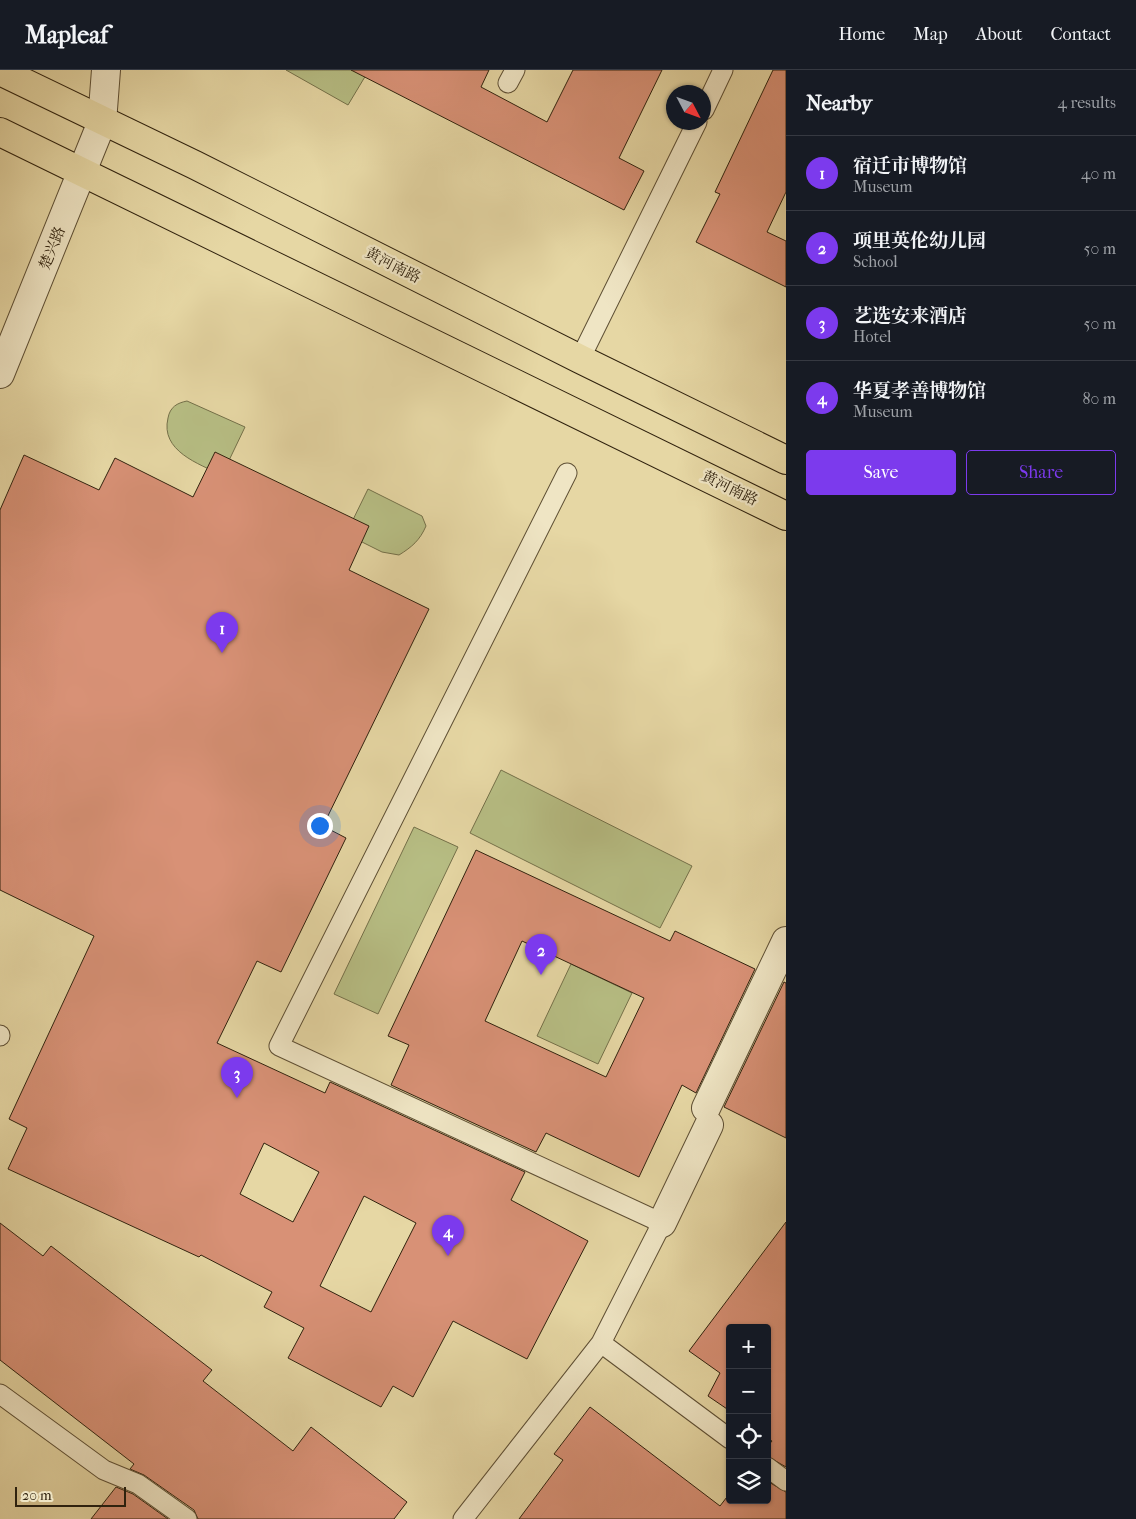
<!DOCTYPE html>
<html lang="en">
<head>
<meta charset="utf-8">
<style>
  :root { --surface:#171b24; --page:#20242c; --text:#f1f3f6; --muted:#9ea1a6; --line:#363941; --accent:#7c3aed }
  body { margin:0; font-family:"IM FELL French Canon","Noto Serif SC",serif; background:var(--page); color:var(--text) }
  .controls { position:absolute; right:15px; bottom:15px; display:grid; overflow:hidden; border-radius:5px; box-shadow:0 1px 4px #0004 }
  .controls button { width:45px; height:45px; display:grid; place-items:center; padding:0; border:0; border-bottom:1px solid var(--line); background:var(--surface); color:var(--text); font:25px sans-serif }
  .compass { position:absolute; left:666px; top:15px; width:45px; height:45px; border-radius:50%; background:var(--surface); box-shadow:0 1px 4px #0004; rotate:131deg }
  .scale { position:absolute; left:15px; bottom:12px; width:111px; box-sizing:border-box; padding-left:5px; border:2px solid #30220e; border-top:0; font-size:14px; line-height:18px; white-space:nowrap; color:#30220e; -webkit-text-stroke:4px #efe5c4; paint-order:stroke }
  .you { position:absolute; left:319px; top:755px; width:18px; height:18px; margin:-12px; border:4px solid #fff; border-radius:50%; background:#1a73e8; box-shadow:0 0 0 8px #1a73e833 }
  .badge { display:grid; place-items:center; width:32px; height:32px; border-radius:50%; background:var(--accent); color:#fff; font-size:16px; font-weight:700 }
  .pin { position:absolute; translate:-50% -41px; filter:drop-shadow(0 1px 2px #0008) }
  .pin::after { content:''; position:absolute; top:26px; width:18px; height:15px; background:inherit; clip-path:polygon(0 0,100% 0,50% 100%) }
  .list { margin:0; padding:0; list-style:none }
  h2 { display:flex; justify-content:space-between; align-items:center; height:65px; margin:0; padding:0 20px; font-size:21px }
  h2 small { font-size:16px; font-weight:400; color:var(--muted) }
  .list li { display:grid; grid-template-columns:32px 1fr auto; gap:15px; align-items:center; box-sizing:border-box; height:75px; padding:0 20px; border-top:1px solid var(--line) }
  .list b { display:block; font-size:19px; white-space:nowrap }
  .list p { margin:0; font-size:16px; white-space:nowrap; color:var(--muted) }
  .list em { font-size:16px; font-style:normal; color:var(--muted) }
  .actions { display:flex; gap:10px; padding:15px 20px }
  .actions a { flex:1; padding:11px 0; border:1px solid var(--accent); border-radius:5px; text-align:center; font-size:18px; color:var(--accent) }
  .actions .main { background:var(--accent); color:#fff }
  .icon { flex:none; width:28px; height:28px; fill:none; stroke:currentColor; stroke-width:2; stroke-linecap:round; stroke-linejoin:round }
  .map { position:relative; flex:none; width:786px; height:1449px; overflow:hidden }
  header { display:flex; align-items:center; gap:30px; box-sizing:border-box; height:70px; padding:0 25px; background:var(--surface); border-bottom:1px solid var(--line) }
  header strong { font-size:24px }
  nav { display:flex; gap:28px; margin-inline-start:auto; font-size:18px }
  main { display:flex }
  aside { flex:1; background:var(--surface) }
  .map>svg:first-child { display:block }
  .green { fill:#b7be84; stroke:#747049 }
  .building { fill:#d89176; stroke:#30220e; fill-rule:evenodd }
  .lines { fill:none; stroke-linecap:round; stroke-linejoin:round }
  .service-casing { stroke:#5e4f34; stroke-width:21 }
  .pedestrian-casing { stroke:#5e4f34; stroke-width:30 }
  .minor-casing { stroke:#5e4f34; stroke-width:30 }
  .tertiary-casing { stroke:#5e4f34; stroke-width:30 }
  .primary-casing { stroke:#30220e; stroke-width:30 }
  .service { stroke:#efe5c4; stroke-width:19 }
  .pedestrian { stroke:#efe5c4; stroke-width:28 }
  .minor { stroke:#efe5c4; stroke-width:28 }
  .tertiary { stroke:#efe5c4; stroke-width:28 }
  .primary { stroke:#e6d7a4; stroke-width:28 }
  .labels { text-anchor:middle; stroke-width:4.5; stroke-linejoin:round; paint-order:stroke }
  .street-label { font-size:15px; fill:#30220e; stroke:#efe5c4 }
</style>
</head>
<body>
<header>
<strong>Mapleaf</strong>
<nav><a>Home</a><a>Map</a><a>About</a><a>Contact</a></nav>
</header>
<main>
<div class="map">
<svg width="786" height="1449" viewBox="0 0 786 1449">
  <rect width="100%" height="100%" fill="#e6d7a4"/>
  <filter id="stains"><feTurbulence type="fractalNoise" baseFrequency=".004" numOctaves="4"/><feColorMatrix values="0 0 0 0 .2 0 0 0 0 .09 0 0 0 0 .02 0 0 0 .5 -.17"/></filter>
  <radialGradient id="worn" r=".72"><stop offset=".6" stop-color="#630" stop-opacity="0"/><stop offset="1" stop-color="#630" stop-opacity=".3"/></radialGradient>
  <!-- green -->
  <path class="green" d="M286,0H369L348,35Z
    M187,331L245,357L222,405C199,394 160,381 168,348C170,337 177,333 187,331Z
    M368,419L422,446L426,456C420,470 412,477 399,485L382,482L346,464Z
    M501,700L692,796L660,858L470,763Z
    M414,757L458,777L378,944L334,924Z
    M571,894L632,923L598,994L537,966Z"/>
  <!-- building -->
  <path class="building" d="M351,0H489L481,17L547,52L573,0H662L619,88L644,101L624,140Z
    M773,0H786V122L767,162L786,171V217L696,172L720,124L715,122Z
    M215,382L369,456L349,500L429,539L323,756L346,768L281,902L257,891L217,973L325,1023L330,1012L525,1102L511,1130L588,1171L527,1289L453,1251L413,1327L393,1316L381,1337L288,1288L304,1258L264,1237L272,1222L201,1185L199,1187L8,1099L27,1058L9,1049L94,866L0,820V440L24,385L99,420L115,388L193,427ZM264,1073L319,1102L293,1152L240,1124ZM364,1126L416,1153L371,1242L320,1216Z
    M476,780L670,871L675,861L755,899L696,1023L682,1015L639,1107L546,1063L536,1082L391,1015L409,975L388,966ZM522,871L644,928L606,1007L485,951Z
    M784,912L786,913V1068L724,1037Z
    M786,1152V1397L767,1386V1377L772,1371L767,1368V1258H730V1341L708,1326L720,1303L689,1281Z
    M0,1153L43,1186L51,1176L212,1300L203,1311L293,1381L311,1357L407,1432L394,1449H198L194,1440L144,1405L130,1399L134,1394L0,1290Z
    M590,1337L720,1436L730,1423V1430H767V1411L786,1422V1449H519L563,1390L554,1384Z
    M116,1417L133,1424L168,1449H91Z"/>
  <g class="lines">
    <defs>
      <path id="service" d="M508,13L515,0
        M704,40L723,0
        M580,289L697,52
        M0,965V966
        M601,1273L730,1369
        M0,1324L104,1400L138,1414L187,1449
        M767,1397L786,1411
        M463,1449L601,1273L662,1153L279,976L567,403"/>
      <path id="pedestrian" d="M706,1038L786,871
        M662,1153L709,1055"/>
      <path id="minor" d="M102,52L106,0"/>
      <path id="tertiary" d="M0,304L102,52"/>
      <path id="primary" d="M0,1L195,95L580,289L786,390
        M0,62L786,446"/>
    </defs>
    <!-- service casing -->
    <use href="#service" class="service-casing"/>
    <!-- pedestrian casing -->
    <use href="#pedestrian" class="pedestrian-casing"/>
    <!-- minor casing -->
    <use href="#minor" class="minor-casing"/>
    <!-- tertiary casing -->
    <use href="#tertiary" class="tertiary-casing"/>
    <!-- primary casing -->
    <use href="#primary" class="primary-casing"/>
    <!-- service -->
    <use href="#service" class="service"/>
    <!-- pedestrian -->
    <use href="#pedestrian" class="pedestrian"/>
    <!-- minor -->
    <use href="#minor" class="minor"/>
    <!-- tertiary -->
    <use href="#tertiary" class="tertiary"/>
    <!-- primary -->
    <use href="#primary" class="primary"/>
  </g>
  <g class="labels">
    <!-- street labels -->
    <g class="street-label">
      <text transform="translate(52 178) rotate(-68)" y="5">楚兴路</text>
      <text transform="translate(393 195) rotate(27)" y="5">黄河南路</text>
      <text transform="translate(730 418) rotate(26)" y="5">黄河南路</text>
    </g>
  </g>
  <rect width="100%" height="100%" filter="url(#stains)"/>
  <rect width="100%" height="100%" fill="url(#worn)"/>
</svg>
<div class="controls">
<button>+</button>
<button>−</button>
<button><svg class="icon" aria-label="locate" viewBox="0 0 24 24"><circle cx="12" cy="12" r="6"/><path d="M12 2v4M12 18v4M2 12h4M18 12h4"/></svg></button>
<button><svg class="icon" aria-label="layers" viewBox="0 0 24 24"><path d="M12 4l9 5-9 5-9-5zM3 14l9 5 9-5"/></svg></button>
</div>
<svg class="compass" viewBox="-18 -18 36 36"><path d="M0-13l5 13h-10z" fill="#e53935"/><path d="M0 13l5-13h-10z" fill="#9ea1a6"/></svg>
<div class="scale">20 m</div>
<div class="you"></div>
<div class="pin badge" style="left:222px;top:583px">1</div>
<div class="pin badge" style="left:541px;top:905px">2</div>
<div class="pin badge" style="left:237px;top:1028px">3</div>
<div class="pin badge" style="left:448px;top:1186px">4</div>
</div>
<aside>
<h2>Nearby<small>4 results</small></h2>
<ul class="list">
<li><span class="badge">1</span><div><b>宿迁市博物馆</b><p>Museum</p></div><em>40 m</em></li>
<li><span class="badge">2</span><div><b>项里英伦幼儿园</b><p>School</p></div><em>50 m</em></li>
<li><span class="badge">3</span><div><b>艺选安来酒店</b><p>Hotel</p></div><em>50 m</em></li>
<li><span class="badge">4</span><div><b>华夏孝善博物馆</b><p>Museum</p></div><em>80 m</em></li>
</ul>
<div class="actions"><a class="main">Save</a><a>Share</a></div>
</aside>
</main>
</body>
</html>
